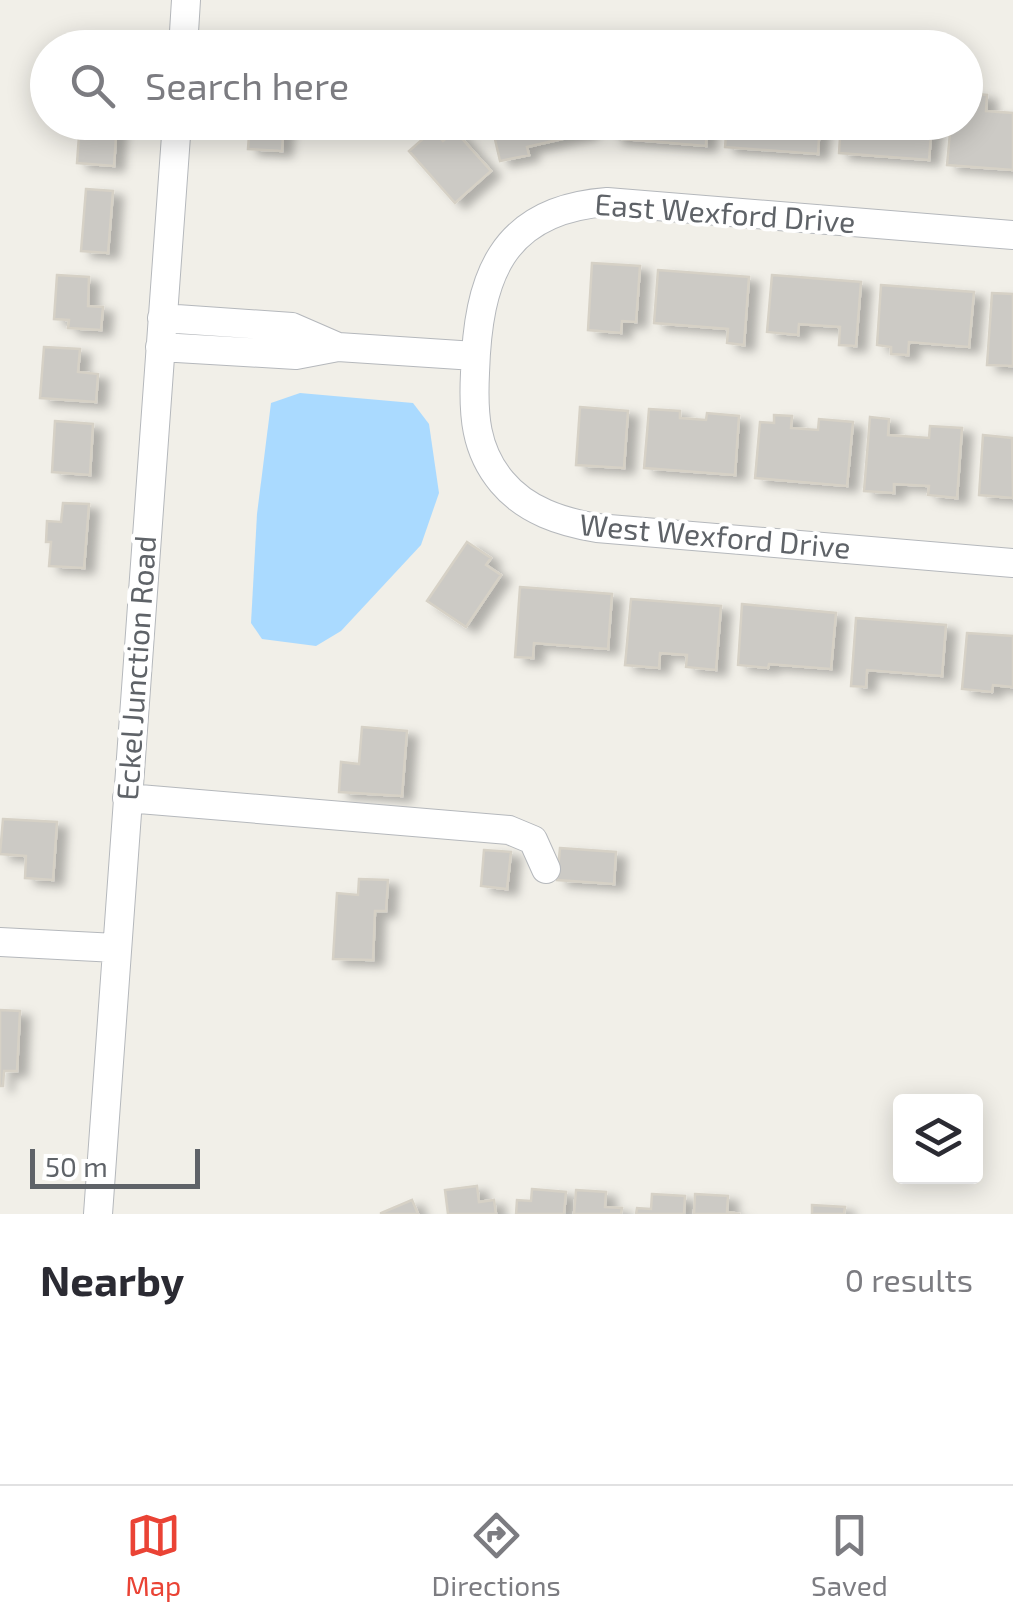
<!DOCTYPE html>
<html lang="en">
<head>
<meta charset="utf-8">
<style>
  :root { --surface:#fff; --page:#f7f7f7; --text:#2b2b33; --muted:#7c7c81; --line:#e1e1e2; --accent:#ea4335 }
  body { margin:0; font-family:"Exo 2",sans-serif; background:var(--page); color:var(--text) }
  .controls { position:absolute; right:30px; bottom:30px; display:grid; overflow:hidden; border-radius:10px; box-shadow:0 5px 25px #0003 }
  .controls button { width:90px; height:90px; display:grid; place-items:center; padding:0; border:0; border-bottom:2px solid var(--line); background:var(--surface); color:var(--text); font:50px sans-serif }
  .scale { position:absolute; left:30px; bottom:25px; width:170px; box-sizing:border-box; padding-left:10px; border:5px solid #5f6368; border-top:0; font-size:28px; line-height:35px; white-space:nowrap; color:#5f6368; -webkit-text-stroke:8px #fff; paint-order:stroke }
  .list { margin:0; padding:0; list-style:none }
  h2 { display:flex; justify-content:space-between; align-items:center; height:130px; margin:0; padding:0 40px; font-size:42px }
  h2 small { font-size:32px; font-weight:400; color:var(--muted) }
  .icon { flex:none; width:55px; height:55px; fill:none; stroke:currentColor; stroke-width:2; stroke-linecap:round; stroke-linejoin:round }
  .map { position:relative; flex:none; width:1013px; height:1214px; overflow:hidden }
  .search { position:absolute; background:var(--surface); box-shadow:0 5px 25px #0003; left:30px; right:30px; top:30px; height:110px; display:flex; align-items:center; gap:25px; box-sizing:border-box; padding:0 35px; border-radius:55px; color:var(--muted); font-size:38px }
  .sheet { height:270px; background:var(--surface) }
  nav { display:flex; justify-content:space-around; align-items:center; box-sizing:border-box; height:140px; border-top:2px solid var(--line); background:var(--surface); font-size:28px; color:var(--muted) }
  nav a { display:grid; justify-items:center; gap:5px }
  nav .on { color:var(--accent) }
  .map>svg:first-child { display:block }
  .water { fill:#aadaff }
  .building { fill:#cccac5; stroke:#d6d1c6; stroke-width:2.5; filter:url(#shadow) }
  .lines { fill:none; stroke-linecap:round; stroke-linejoin:round }
  .minor-casing { stroke:#b5b8bc; stroke-width:30 }
  .minor { stroke:#fff; stroke-width:28 }
  .labels { text-anchor:middle; stroke-width:8; stroke-linejoin:round; paint-order:stroke }
  .street-label { font-size:30px; fill:#5f6368; stroke:#fff }
</style>
</head>
<body>
<div class="map">
<svg width="1013" height="1214" viewBox="0 0 1013 1214">
  <defs>
    <filter id="shadow"><feDropShadow dx="10" dy="5.5" stdDeviation="5" flood-color="#0004"/></filter>
  </defs>
  <rect width="100%" height="100%" fill="#f1efe8"/>
  <!-- water -->
  <path class="water" d="M300,393L413,403L429,424L439,493L421,545L341,631L316,646L262,639L251,623L257,514L271,403Z"/>
  <!-- building -->
  <path class="building" d="M91,37L123,39V48H90Z
    M966,93L987,95L986,111L1013,113V170L947,165L951,122H966Z
    M80,122H117L114,166L77,163Z
    M250,122H284L282,151L248,149Z
    M491,122H585L588,133L527,147L529,155L500,161Z
    M614,122H707L706,146L613,138Z
    M727,122H820L818,154L725,147Z
    M841,122H932L929,160L839,153Z
    M433,130L443,141L455,131L491,171L455,203L409,151Z
    M86,189L113,191L108,253L81,251Z
    M592,263L640,266L636,322L622,321L621,333L588,330Z
    M658,270L749,277L744,345L727,343L728,329L654,323Z
    M57,275L89,277L88,306L103,307L101,330L68,328L69,320L54,319Z
    M772,275L861,282L856,346L839,345L840,327L799,324L798,335L767,332Z
    M881,285L974,292L969,347L909,342L908,355L891,354V347L877,345Z
    M992,293L1013,294V366L987,365Z
    M44,347L80,349L78,372L98,374L96,402L40,398Z
    M580,407L628,411L624,468L576,465Z
    M649,409L680,411V418L706,420L707,413L739,416L735,475L644,468Z
    M774,415L792,416L791,428L818,430L819,419L853,422L847,486L755,478L760,422L774,423Z
    M870,417L889,419L888,435L929,438L930,426L962,428L957,498L928,495L929,486L894,484V493L864,491Z
    M55,421L93,424L90,475L52,472Z
    M983,435L1012,438L1013,498L979,495Z
    M63,503L89,504L84,568L49,566L51,542H46L47,521L61,522Z
    M467,542L491,558L486,565L501,575L466,627L427,601Z
    M520,587L612,594L608,649L534,643L533,658L515,657Z
    M631,599L721,606L716,670L686,667L687,655L660,653L659,668L625,665Z
    M742,604L836,613L831,669L769,664L768,668L738,665Z
    M856,618L946,625L942,676L867,670L866,687L851,686Z
    M967,633L1013,636V687L993,685L992,692L962,689Z
    M362,727L407,731L402,796L339,792L341,762L359,764Z
    M3,819L57,822L53,880L25,878L26,856L0,854Z
    M560,848L616,852L614,884L557,880Z
    M484,850L511,852L507,889L481,886Z
    M359,879L388,880L386,911H375L373,960L333,959L337,893L358,895Z
    M0,1010L20,1011L17,1071H4L3,1086H0Z
    M477,1186L479,1202L494,1200L496,1214H448L445,1190Z
    M532,1189L566,1192L564,1214H516L517,1200L531,1201Z
    M576,1190L606,1192L605,1207L622,1208L621,1214H574Z
    M652,1194L685,1196L684,1214H636L637,1208L651,1209Z
    M695,1194L728,1196L727,1212L740,1214H694Z
    M412,1200L418,1214H381V1213Z
    M812,1205L845,1207L844,1214H812Z"/>
  <g class="lines">
    <defs>
      <path id="minor" d="M183,48L186,0
        M1013,235L607,202C500,210 478,279 475,373C473,414 475,450 502,482C526,511 562,522 597,528L1013,563
        M162,318L292,327L338,347
        M160,347L296,355L338,347L475,356
        M127,798L509,830L533,840L546,869
        M0,942L116,948
        M98,1214L177,122"/>
    </defs>
    <!-- minor casing -->
    <use href="#minor" class="minor-casing"/>
    <!-- minor -->
    <use href="#minor" class="minor"/>
  </g>
  <g class="labels">
    <!-- street labels -->
    <g class="street-label">
      <text transform="translate(725 214) rotate(4)" y="10">East Wexford Drive</text>
      <text transform="translate(715 537) rotate(5)" y="10">West Wexford Drive</text>
      <text transform="translate(137 668) rotate(-86)" y="10">Eckel Junction Road</text>
    </g>
  </g>
</svg>
<div class="controls">
<button><svg class="icon" aria-label="layers" viewBox="0 0 24 24"><path d="M12 4l9 5-9 5-9-5zM3 14l9 5 9-5"/></svg></button>
</div>
<div class="scale">50 m</div>
<div class="search"><svg class="icon" aria-label="search" viewBox="0 0 24 24"><circle cx="10" cy="10" r="6"/><path d="M15 15l6 6"/></svg>Search here</div>
</div>
<section class="sheet">
<h2>Nearby<small>0 results</small></h2>
<ul class="list">
</ul>
</section>
<nav>
<a class="on"><svg class="icon" aria-label="map" viewBox="0 0 24 24"><path d="M3 6l6-2 6 2 6-2v14l-6 2-6-2-6 2zM9 4v14M15 6v14"/></svg>Map</a>
<a><svg class="icon" aria-label="directions" viewBox="0 0 24 24"><path d="M12 3l9 9-9 9-9-9zM9 14v-3h6M13 9l2 2-2 2"/></svg>Directions</a>
<a><svg class="icon" aria-label="saved" viewBox="0 0 24 24"><path d="M7 4h10v16l-5-4-5 4z"/></svg>Saved</a>
</nav>
</body>
</html>
